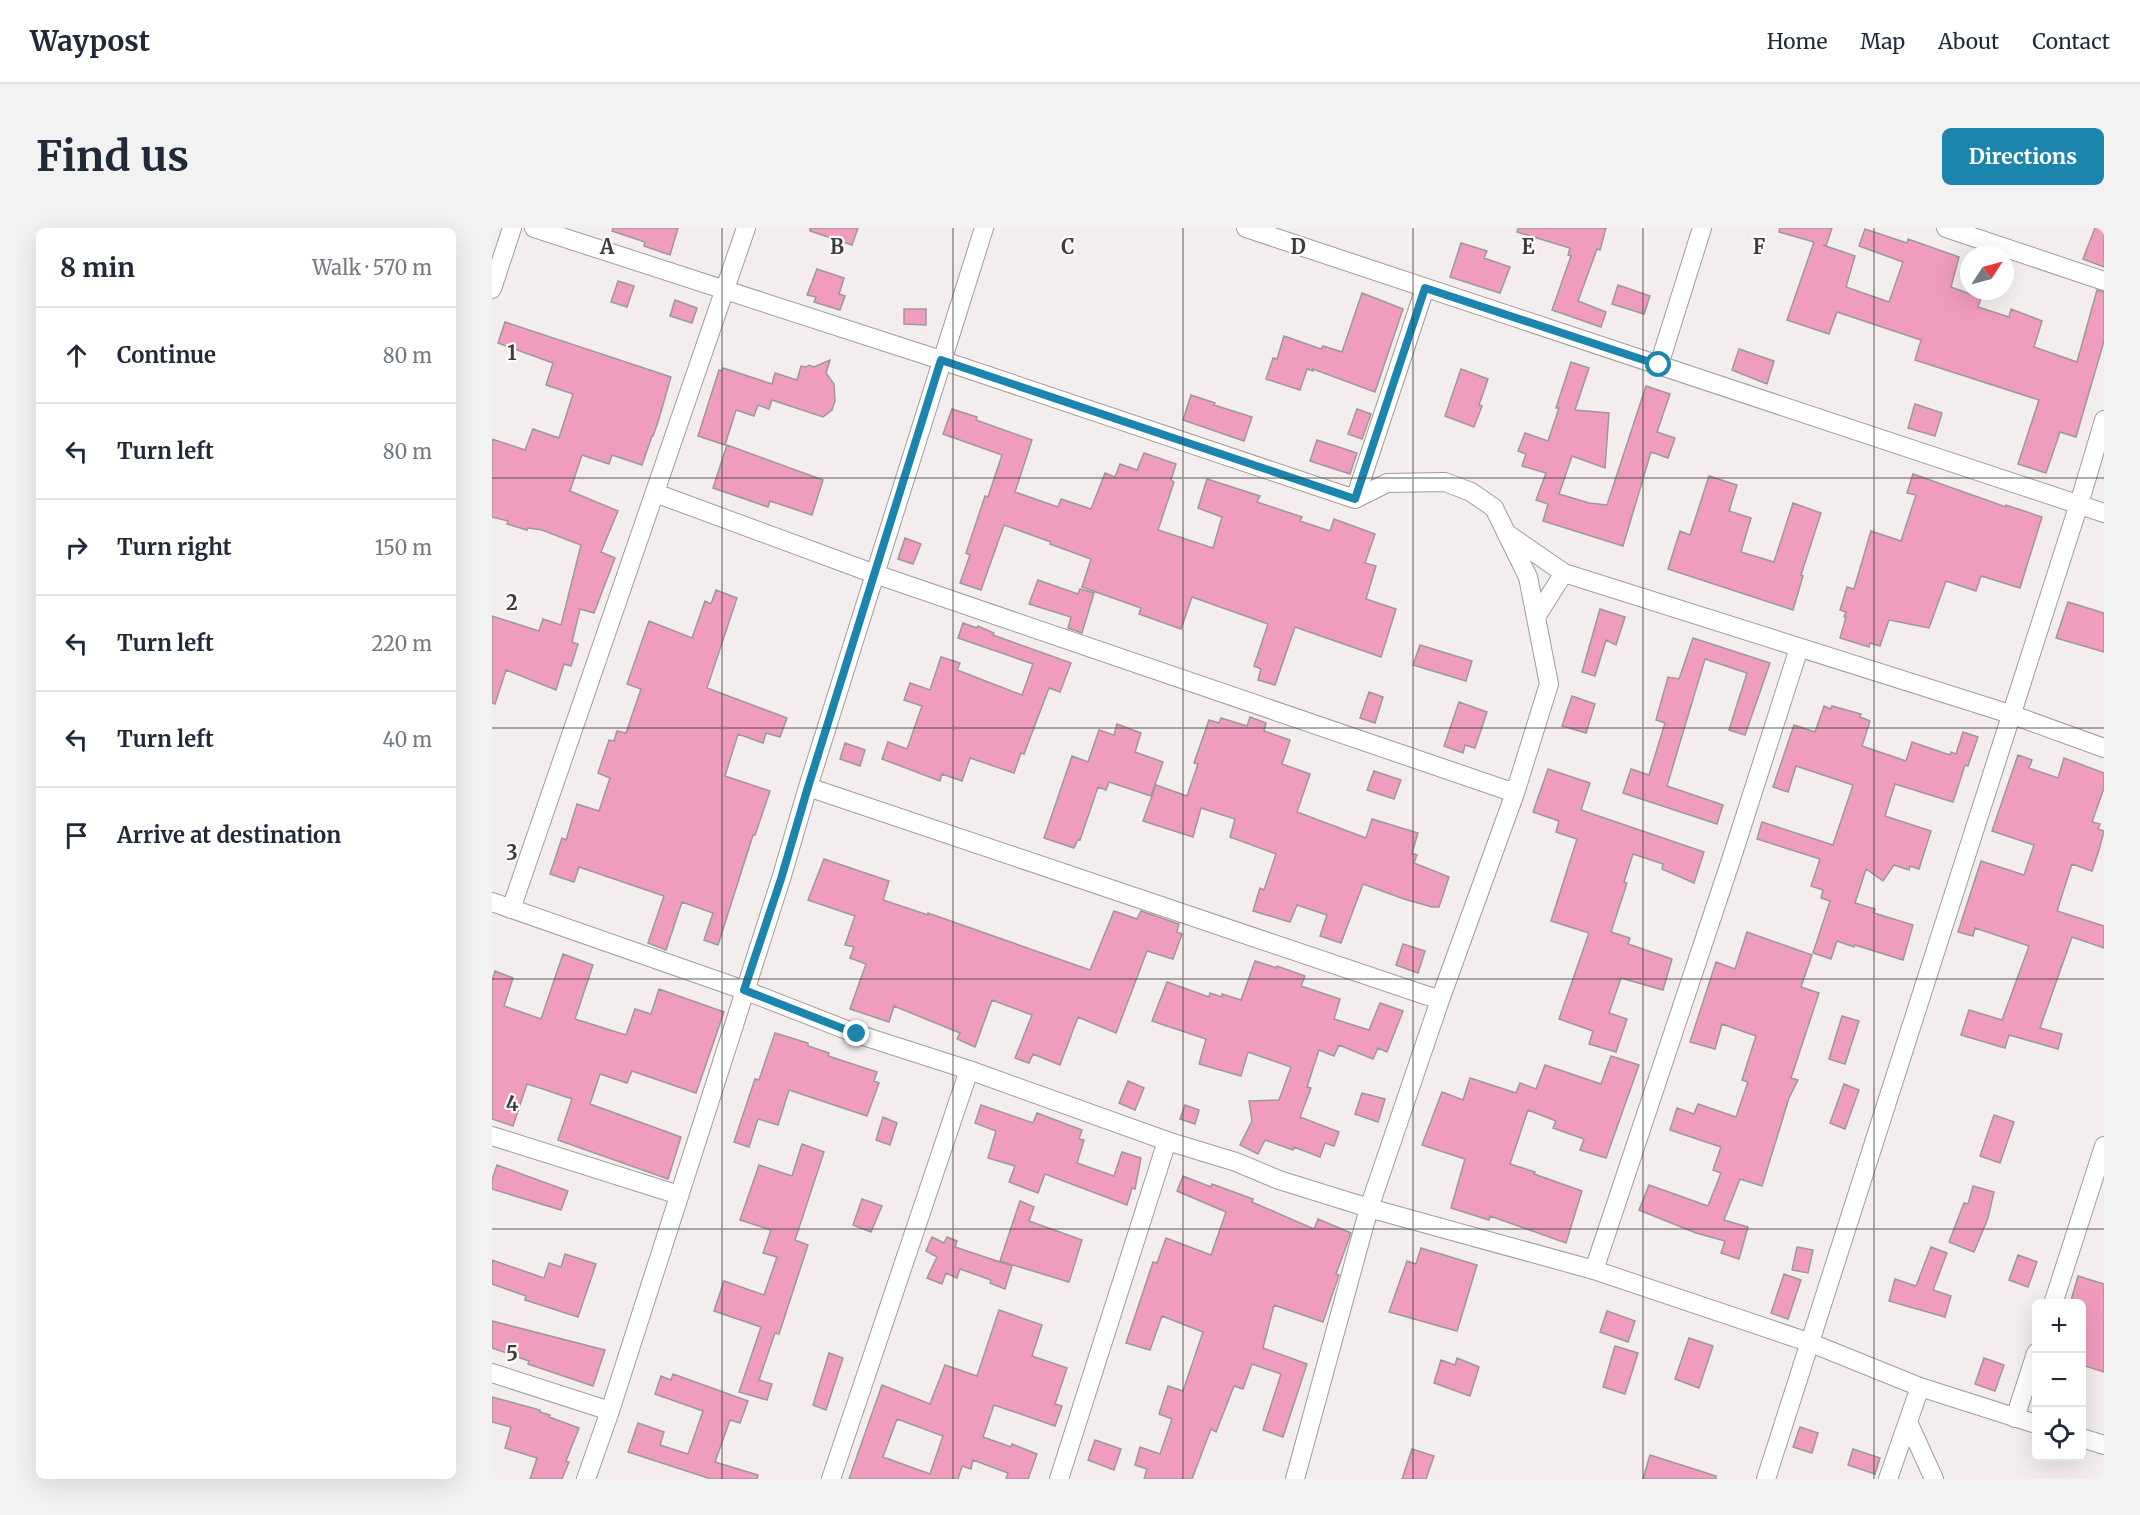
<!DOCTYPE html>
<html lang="en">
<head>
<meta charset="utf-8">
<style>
  :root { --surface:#fff; --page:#f2f2f3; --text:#1f2937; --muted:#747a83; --line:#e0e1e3; --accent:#1c85ae }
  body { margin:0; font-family:Merriweather,serif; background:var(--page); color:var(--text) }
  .controls { position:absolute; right:18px; bottom:18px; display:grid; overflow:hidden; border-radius:9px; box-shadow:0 6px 24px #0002 }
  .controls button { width:54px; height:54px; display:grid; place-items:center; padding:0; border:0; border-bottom:2px solid var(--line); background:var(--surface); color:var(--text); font:30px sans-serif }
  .compass { position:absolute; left:1468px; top:18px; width:54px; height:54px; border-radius:50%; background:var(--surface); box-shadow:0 6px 24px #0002; rotate:54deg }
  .stop { position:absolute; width:18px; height:18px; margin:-14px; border:4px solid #1c85ae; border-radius:50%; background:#fff }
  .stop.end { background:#1c85ae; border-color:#fff; box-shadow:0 2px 6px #0008 }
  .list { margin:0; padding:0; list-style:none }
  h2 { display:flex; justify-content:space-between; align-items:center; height:78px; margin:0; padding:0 24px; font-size:26px }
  h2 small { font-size:20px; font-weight:400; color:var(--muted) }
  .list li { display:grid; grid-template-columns:39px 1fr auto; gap:18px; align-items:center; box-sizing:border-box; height:96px; padding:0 24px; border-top:2px solid var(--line) }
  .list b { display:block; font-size:22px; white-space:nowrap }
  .list em { font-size:20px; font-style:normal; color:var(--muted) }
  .icon { flex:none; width:33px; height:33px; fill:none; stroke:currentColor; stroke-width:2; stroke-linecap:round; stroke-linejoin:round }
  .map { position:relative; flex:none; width:1612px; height:1251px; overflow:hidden; border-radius:9px }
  header { display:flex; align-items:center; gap:36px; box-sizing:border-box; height:84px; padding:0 30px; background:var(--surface); border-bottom:2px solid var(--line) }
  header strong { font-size:28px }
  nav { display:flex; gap:33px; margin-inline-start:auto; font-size:21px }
  .intro { display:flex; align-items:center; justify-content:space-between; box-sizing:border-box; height:144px; padding:0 36px }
  h1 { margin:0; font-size:42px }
  .button { padding:15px 27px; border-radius:9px; background:var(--accent); color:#fff; font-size:21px; font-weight:700 }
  main { display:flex; gap:36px; padding:0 36px }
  aside { flex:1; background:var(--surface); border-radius:9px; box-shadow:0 6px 24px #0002 }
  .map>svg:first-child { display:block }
  .building { fill:#f09cbf; stroke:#9d989a; stroke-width:1.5; fill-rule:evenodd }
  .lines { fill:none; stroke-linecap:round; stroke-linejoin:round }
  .minor-casing { stroke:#a29d9c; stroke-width:20 }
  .minor { stroke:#fff; stroke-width:18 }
  .route { stroke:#1c85ae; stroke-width:8 }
  .grid { fill:none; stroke:#3d3b3a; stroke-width:1.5; stroke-opacity:0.55 }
  .grid-label { font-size:20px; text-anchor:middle; font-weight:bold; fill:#3d3b3a; stroke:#fffbfb; stroke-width:4.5; stroke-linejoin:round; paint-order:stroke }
</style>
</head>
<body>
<header>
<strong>Waypost</strong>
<nav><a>Home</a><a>Map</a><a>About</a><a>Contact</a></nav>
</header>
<div class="intro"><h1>Find us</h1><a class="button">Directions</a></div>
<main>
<aside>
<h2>8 min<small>Walk · 570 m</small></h2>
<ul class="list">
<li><svg class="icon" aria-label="ahead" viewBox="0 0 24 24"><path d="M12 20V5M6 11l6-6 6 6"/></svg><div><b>Continue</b></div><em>80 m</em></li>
<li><svg class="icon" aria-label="left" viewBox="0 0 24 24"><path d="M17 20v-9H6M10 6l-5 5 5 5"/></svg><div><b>Turn left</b></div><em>80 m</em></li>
<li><svg class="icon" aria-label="right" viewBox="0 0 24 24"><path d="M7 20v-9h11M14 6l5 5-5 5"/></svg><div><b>Turn right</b></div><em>150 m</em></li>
<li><svg class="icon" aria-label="left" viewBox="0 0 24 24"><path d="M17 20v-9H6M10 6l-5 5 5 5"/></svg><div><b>Turn left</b></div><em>220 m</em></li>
<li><svg class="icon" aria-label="left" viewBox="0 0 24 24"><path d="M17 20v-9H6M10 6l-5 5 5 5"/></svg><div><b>Turn left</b></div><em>40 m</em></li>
<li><svg class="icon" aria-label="arrive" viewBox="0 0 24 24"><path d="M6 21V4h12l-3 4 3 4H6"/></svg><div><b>Arrive at destination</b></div></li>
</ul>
</aside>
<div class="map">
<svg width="1612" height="1251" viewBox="0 0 1612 1251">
  <rect width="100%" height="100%" fill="#f3eded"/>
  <!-- building -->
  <path class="building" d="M121,0H186L178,27L152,18L153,14L120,3Z
    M318,0H366L360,17L318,3Z
    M1026,0H1114L1108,22L1105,21L1086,73L1114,84L1109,99L1060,82L1079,28L1076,27L1078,20L1025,4Z
    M1288,0H1340L1334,18L1331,17L1363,28L1354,59L1397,74L1411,34L1367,18L1373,1L1415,15L1416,11L1467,29L1459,59L1489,70L1486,79L1517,89L1519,81L1550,93L1542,119L1585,134L1605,62L1612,64V113L1584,209L1568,204L1554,245L1526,236L1547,172L1423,132L1429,112L1345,84L1337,106L1295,92L1322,14L1287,4Z
    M1603,0H1612V39L1591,31Z
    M969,15L995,23L992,30L1018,39L1008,65L958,49Z
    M325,41L352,50L347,66L353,68L348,82L322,74L324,69L315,67Z
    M126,53L142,58L135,79L119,74Z
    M1126,57L1158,68L1152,86L1120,76Z
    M870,65L911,81L883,164L821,141V143L815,141L808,162L774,151L781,130L785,131L792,108L829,121L831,118L850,124Z
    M183,72L205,80L200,95L178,88Z
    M412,81H434V97L412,96Z
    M13,94L179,149L166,194L161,208H160L150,237L120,227L117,236L90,227L78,263L126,283L109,324L123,330L102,385L88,381L80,414L86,416L79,438L72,436L64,462L14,442L3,476L0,475V388L47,403L51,391L69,397L89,317L50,302L36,300L35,302L15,296L16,293L0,289V211L33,222L41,201L67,210L81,166L54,157L61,135L6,115Z
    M1247,121L1282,133L1275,156L1240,142Z
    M338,132L334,145L342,156L343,173L340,182L331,189L280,172L277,181L266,177L262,188L244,182L233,217L206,208L227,142L230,143L231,140L280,156L283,145L305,152L309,138L314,139L317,137L322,139Z
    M1079,134L1097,140L1083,182L1117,185L1113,240L1080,228L1067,266L1097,275L1115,277L1154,158L1178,166L1165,204L1183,210L1176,230L1159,224L1131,318L1051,293L1056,276L1044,272L1054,245L1030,238L1034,226L1026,223L1033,205L1056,213L1067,180H1064Z
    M969,141L996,151L987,177L990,178L982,199L953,188Z
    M699,167L723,175L722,177L760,189L752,213L691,192Z
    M1423,176L1450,185L1443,208L1416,200Z
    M460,181L485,189L484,192L540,212L523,264L566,279L569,271L599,281L613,245L623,249L628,236L645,242L652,225L684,236L679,252L682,254L666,302L721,320L730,289L706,280L715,251L768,268L765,274L810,289L808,293L838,303L842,291L883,306L873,335L884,338L874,371L904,381L889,429L803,399L783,457L766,452L769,441L762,438L776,396L700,369L689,401L647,386L649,380L590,359L599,331L558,316L559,314L512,297L489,362L468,355L478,327L474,325L493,268L496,269L510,227L451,206Z
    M865,181L879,186L870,211L856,206Z
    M825,212L865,225L858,246L818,233Z
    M235,217L331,252L320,287L278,273L276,279L221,260Z
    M1421,246L1514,279V277L1550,289L1528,360L1489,348L1484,363L1454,353L1437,400L1397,392L1388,418L1378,415L1377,419L1348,410L1354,389H1352L1354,384L1348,382L1355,359L1362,361L1379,303L1409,313L1424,267L1415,265Z
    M1217,248L1245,257L1237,283L1259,290L1249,324L1282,334L1301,275L1329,285L1309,347L1311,348L1301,382L1176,341L1188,303L1198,307Z
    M413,310L429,316L421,336L406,331Z
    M546,352L586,366L588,361L602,365L590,405L576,400L579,389L537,376Z
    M224,362L245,370L215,460L295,490L288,509L274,505L271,515L246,506L233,548L278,563L263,607H261L226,717L212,712L221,685L190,674L174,722L156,715L172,668L87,639L82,654L58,646L70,610L74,612L85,576L107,583L118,550L106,545L117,512L122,513L125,503L134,505L149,461L135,456L157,393L200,410L213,373L219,376Z
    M1576,374L1612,385V424L1564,410Z
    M1108,381L1133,389L1124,417L1114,412L1103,448L1090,444Z
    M471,395L485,400L486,398L502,405L501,407L579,435L568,464L557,460L532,526L529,525L522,545L478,530L470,553L450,546L448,553L390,531L396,514L415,521L430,478L412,472L418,455L438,462L449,429L468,435L465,442L530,467L541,436L466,410Z
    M1201,410L1278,435L1253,507L1237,502L1255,445L1213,431L1175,558L1231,577L1225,596L1131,565L1139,541L1157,547L1173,495L1164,492L1176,449L1187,451Z
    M928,417L980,433L974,453L921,437Z
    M877,464L891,469L883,495L868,490Z
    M1080,468L1103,476L1094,505L1070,498Z
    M967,474L995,484L983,520L973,517L971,525L952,518Z
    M1332,478L1339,481L1340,478L1369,486L1368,489L1378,493L1370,518L1414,533L1420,514L1458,527L1459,524L1464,526L1471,504L1486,509L1476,538L1473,537L1461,574L1403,556L1393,588L1439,603L1427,641L1418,638L1417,642L1402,637L1391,653L1374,641L1363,675L1383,681L1382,685L1421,697L1411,732L1363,717L1362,719L1345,713L1339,731L1321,725L1338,673L1329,670L1331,662L1319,658L1328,631L1265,611L1270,594L1341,617L1361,557L1304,538L1296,564L1281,559L1302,497L1323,504Z
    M758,489L774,495L772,503L798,512L790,536L818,546L805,584L874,610L880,591L926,605L920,625L925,627L922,635L957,649L947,679H940L912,671L871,656L849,715L828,708L835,687L805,677L798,694L761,683L768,660L772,662L784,626L738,609L743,591L709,580L701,609L651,593L664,557L695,568L706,536L702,535L717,492L727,495L729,490L755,498Z
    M625,496L649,505L643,524L671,534L659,568L617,554L614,562L606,559L588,612L586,611L582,620L552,610L580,528L596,534L607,502L622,507Z
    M353,515L373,522L368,538L348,531Z
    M1526,527L1540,532L1537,540L1566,550L1572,530L1612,545V560L1600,594L1608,596L1606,601L1612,603L1607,622L1600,643L1580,636L1565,683L1612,698V720L1580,709L1548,800L1570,806L1566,821L1517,807L1513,820L1469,807L1477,782L1510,792L1537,718L1483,700L1481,708L1466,704L1489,633L1532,647L1542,617L1500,603Z
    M1056,541L1098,555L1089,582L1212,624L1202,655L1170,641L1171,636L1141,626L1132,654L1135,655L1119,704L1138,710L1136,716L1180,731L1171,762L1129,750L1117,785L1135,791L1124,824L1097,816L1101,803L1067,791L1097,705L1059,693L1085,611L1064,604L1067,593L1041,584Z
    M882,543L909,552L902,571L875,562Z
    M332,631L397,653L391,672L436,687V685L598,742L622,683L645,691L649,683L687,696L685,704L690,706L681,731L655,723L624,805L586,789L568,837L541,826L537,835L523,830L540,787L500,772L483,819L465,811L468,805L402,778L397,794L358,781L374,736L358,730L362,719L353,717L363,688L316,672Z
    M1255,704L1320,727L1309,759L1327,765L1299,850L1306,852L1297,870L1270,958L1248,951L1232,992L1256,999L1247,1031L1229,1025L1233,1013L1204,1005L1147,982L1157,957L1216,978L1229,945L1221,942L1229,919L1178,902L1185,880L1202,886L1206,876L1244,889L1256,854L1250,852L1264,808L1230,796L1223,821L1198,814L1224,734L1243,741Z
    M911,716L933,723L926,745L904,737Z
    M71,726L101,737L83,791L134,807L143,781L159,786L167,761L232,784L204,865L140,843L135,855L108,846L98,876L189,909L176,951L66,912L80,871L51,861L35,856L21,898L0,891V753L3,743L21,750L12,778L49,791Z
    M763,733L785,740V738L813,748L809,758L848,771L842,791L877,802L888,775L911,783L895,824L886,820L881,831L847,817L842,828L827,822L815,859L819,860L808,889L847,904L842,918L833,915L828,929L802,919L801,922L773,912L766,926L748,917L760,893L757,873L787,872L799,839L756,824L749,848L707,836L714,811L660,793L675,754L717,769L718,765L730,769V766L749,772Z
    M1350,788L1367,793L1353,836L1337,831Z
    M283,805L316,815V818L337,825L336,828L385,844L382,853L387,855L375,888L297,862L286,897L266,891L257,919L242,914L263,851L267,852Z
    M1119,828L1147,837L1114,930L1088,922L1092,911L1061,900L1064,893L1036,882L1018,936L1043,944L1042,946L1090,963L1074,1015L998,988L997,992L959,980L973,931L930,917L950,864L971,872L978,850L1024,865L1028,855L1044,861L1053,837L1109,856Z
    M636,853L652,860L643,882L627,875Z
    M1352,856L1367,862L1353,901L1338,895Z
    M870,865L893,871L886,894L863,886Z
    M489,877L541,895L545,885L590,902L587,911L592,912L585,935L622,948L630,924L649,930L643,961L640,960L635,977L553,946L546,965L517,954L523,938L496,930L504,903L483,895Z
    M693,877L707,882L703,896L688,891Z
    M1502,887L1522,894L1508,935L1488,928Z
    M391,889L405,895L398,917L384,912Z
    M310,916L332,924L303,1012L316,1017L287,1106L283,1105L267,1152L280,1156L275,1172L247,1164L269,1099L222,1083L232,1053L272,1067L285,1029L271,1025L279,1002L248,992L267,937L300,948Z
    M5,937L76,963L69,982L0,961V952Z
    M691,948L719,959L720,956L761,971L760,974L822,1001L826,991L859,1005L844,1046L847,1047L831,1094L782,1077L771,1120L815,1136L791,1209L771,1202L789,1146L760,1136L751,1161L742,1158L724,1204L719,1201L700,1251H652L655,1241L643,1237L648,1219L668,1226L680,1191L667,1186L676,1158L691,1163L711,1104L670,1088L658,1122L634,1115L661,1034L665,1035L674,1010L719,1027L734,984L685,963Z
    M1481,958L1502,964L1496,990L1482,1024L1457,1014L1472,975L1476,976Z
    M370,971L390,978L379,1004L361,997Z
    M528,973L542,979L537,993L590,1012L577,1054L508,1033Z
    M440,1009L452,1015L455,1009L465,1013L463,1019L520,1038L513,1061L498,1055L499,1052L468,1041L465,1050L454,1045L450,1056L435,1050L445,1029L434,1023Z
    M1305,1019L1321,1022L1316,1045L1300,1042Z
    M1439,1019L1455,1025L1441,1062L1459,1068L1453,1089L1397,1073L1403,1051L1424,1058Z
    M929,1020L985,1037L965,1103L897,1084L915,1033L924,1036Z
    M73,1026L104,1036L86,1089L33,1072L34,1068L0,1056V1032L52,1050L57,1035L69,1039Z
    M1526,1027L1545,1034L1536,1059L1517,1052Z
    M1292,1046L1309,1052L1296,1091L1279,1085Z
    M1586,1048L1612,1056V1144L1590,1137V1076H1578Z
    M507,1082L550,1097L540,1128L575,1140L563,1176L570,1178L563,1198L502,1177L491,1209L519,1219L520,1216L545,1226L536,1251H514L516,1245L481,1232L479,1241L470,1238L466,1251H357L390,1157L438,1176L453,1137L485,1148ZM405,1191L451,1208L438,1246L391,1229Z
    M1115,1083L1143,1093L1136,1114L1108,1104Z
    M0,1093L113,1122L101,1158L36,1136L37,1133L0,1120Z
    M1197,1110L1221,1118L1207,1160L1183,1151Z
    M1123,1118L1146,1125L1133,1166L1111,1159Z
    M337,1125L351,1130L334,1182L321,1177Z
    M965,1130L987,1139L978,1168L942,1155L949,1132L963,1137Z
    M1492,1130L1512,1137L1503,1163L1483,1156Z
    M181,1146L256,1173L248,1195L238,1192L223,1234L266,1247L265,1251H219L136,1224L146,1195L172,1204L168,1217L196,1226L211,1183L163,1166L169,1148L179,1152Z
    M0,1169L48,1182V1184L58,1187L57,1189L87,1200L74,1233L77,1234L70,1251H38L45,1230L13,1220L19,1199L0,1194Z
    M1308,1199L1326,1205L1320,1225L1301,1219Z
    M603,1212L629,1221L622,1242L596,1232Z
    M920,1221L942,1228L934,1251H910Z
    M1361,1221L1388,1230L1383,1246L1356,1237Z
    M1158,1227L1224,1248V1251H1151Z"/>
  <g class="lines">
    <defs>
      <path id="minor" d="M42,0L449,132L863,271L895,255L953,254L979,264L1002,280L1036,349L1057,456L1023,565L948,772L877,980L803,1251
        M754,0L1612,285
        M1454,0L1612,53
        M0,61L20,0
        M1167,137L1210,0
        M163,265L383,346L1023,565
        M863,271L933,60
        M1017,307L1072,345
        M1044,389L1072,345L1518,486L1612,520
        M316,559L948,772
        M0,674L252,762L365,806L477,842L675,913L744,934L787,952L877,980L1102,1042L1319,1115L1428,1159L1544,1196
        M19,681L254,0
        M0,908L187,967
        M1102,1042L1240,629L1307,420
        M1561,1076L1612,918
        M0,1145L118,1183
        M1523,1190L1544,1125
        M1416,1194L1442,1251
        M1590,1210L1612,1217
        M94,1251L118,1183L289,651L316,559L492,0
        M339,1251L477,842
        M567,1251L675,913
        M1274,1251L1587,276L1612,192
        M1396,1251L1428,1159"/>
    </defs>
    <!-- minor casing -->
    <use href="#minor" class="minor-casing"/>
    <!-- minor -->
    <use href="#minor" class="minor"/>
  </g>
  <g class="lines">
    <!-- route -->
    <path class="route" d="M365,806L252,762L289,651L316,559L449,132L863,271L933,60L1167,137"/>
  </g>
  <!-- grid -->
  <path class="grid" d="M230,0V1251M461,0V1251M691,0V1251M921,0V1251M1151,0V1251M1382,0V1251M0,250H1612M0,500H1612M0,751H1612M0,1001H1612"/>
  <g class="grid-label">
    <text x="115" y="26">A</text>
    <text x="345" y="26">B</text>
    <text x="576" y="26">C</text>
    <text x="806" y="26">D</text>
    <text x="1036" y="26">E</text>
    <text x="1267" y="26">F</text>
    <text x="20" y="132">1</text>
    <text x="20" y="382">2</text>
    <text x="20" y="632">3</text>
    <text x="20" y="883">4</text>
    <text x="20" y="1133">5</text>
  </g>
</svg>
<div class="controls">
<button>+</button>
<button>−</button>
<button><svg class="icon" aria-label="locate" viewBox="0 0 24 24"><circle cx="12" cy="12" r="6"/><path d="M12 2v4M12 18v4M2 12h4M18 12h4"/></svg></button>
</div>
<svg class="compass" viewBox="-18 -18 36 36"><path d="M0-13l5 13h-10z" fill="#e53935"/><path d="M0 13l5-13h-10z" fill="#747a83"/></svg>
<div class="stop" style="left:1167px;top:137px"></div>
<div class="stop end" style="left:365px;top:806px"></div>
</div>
</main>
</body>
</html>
